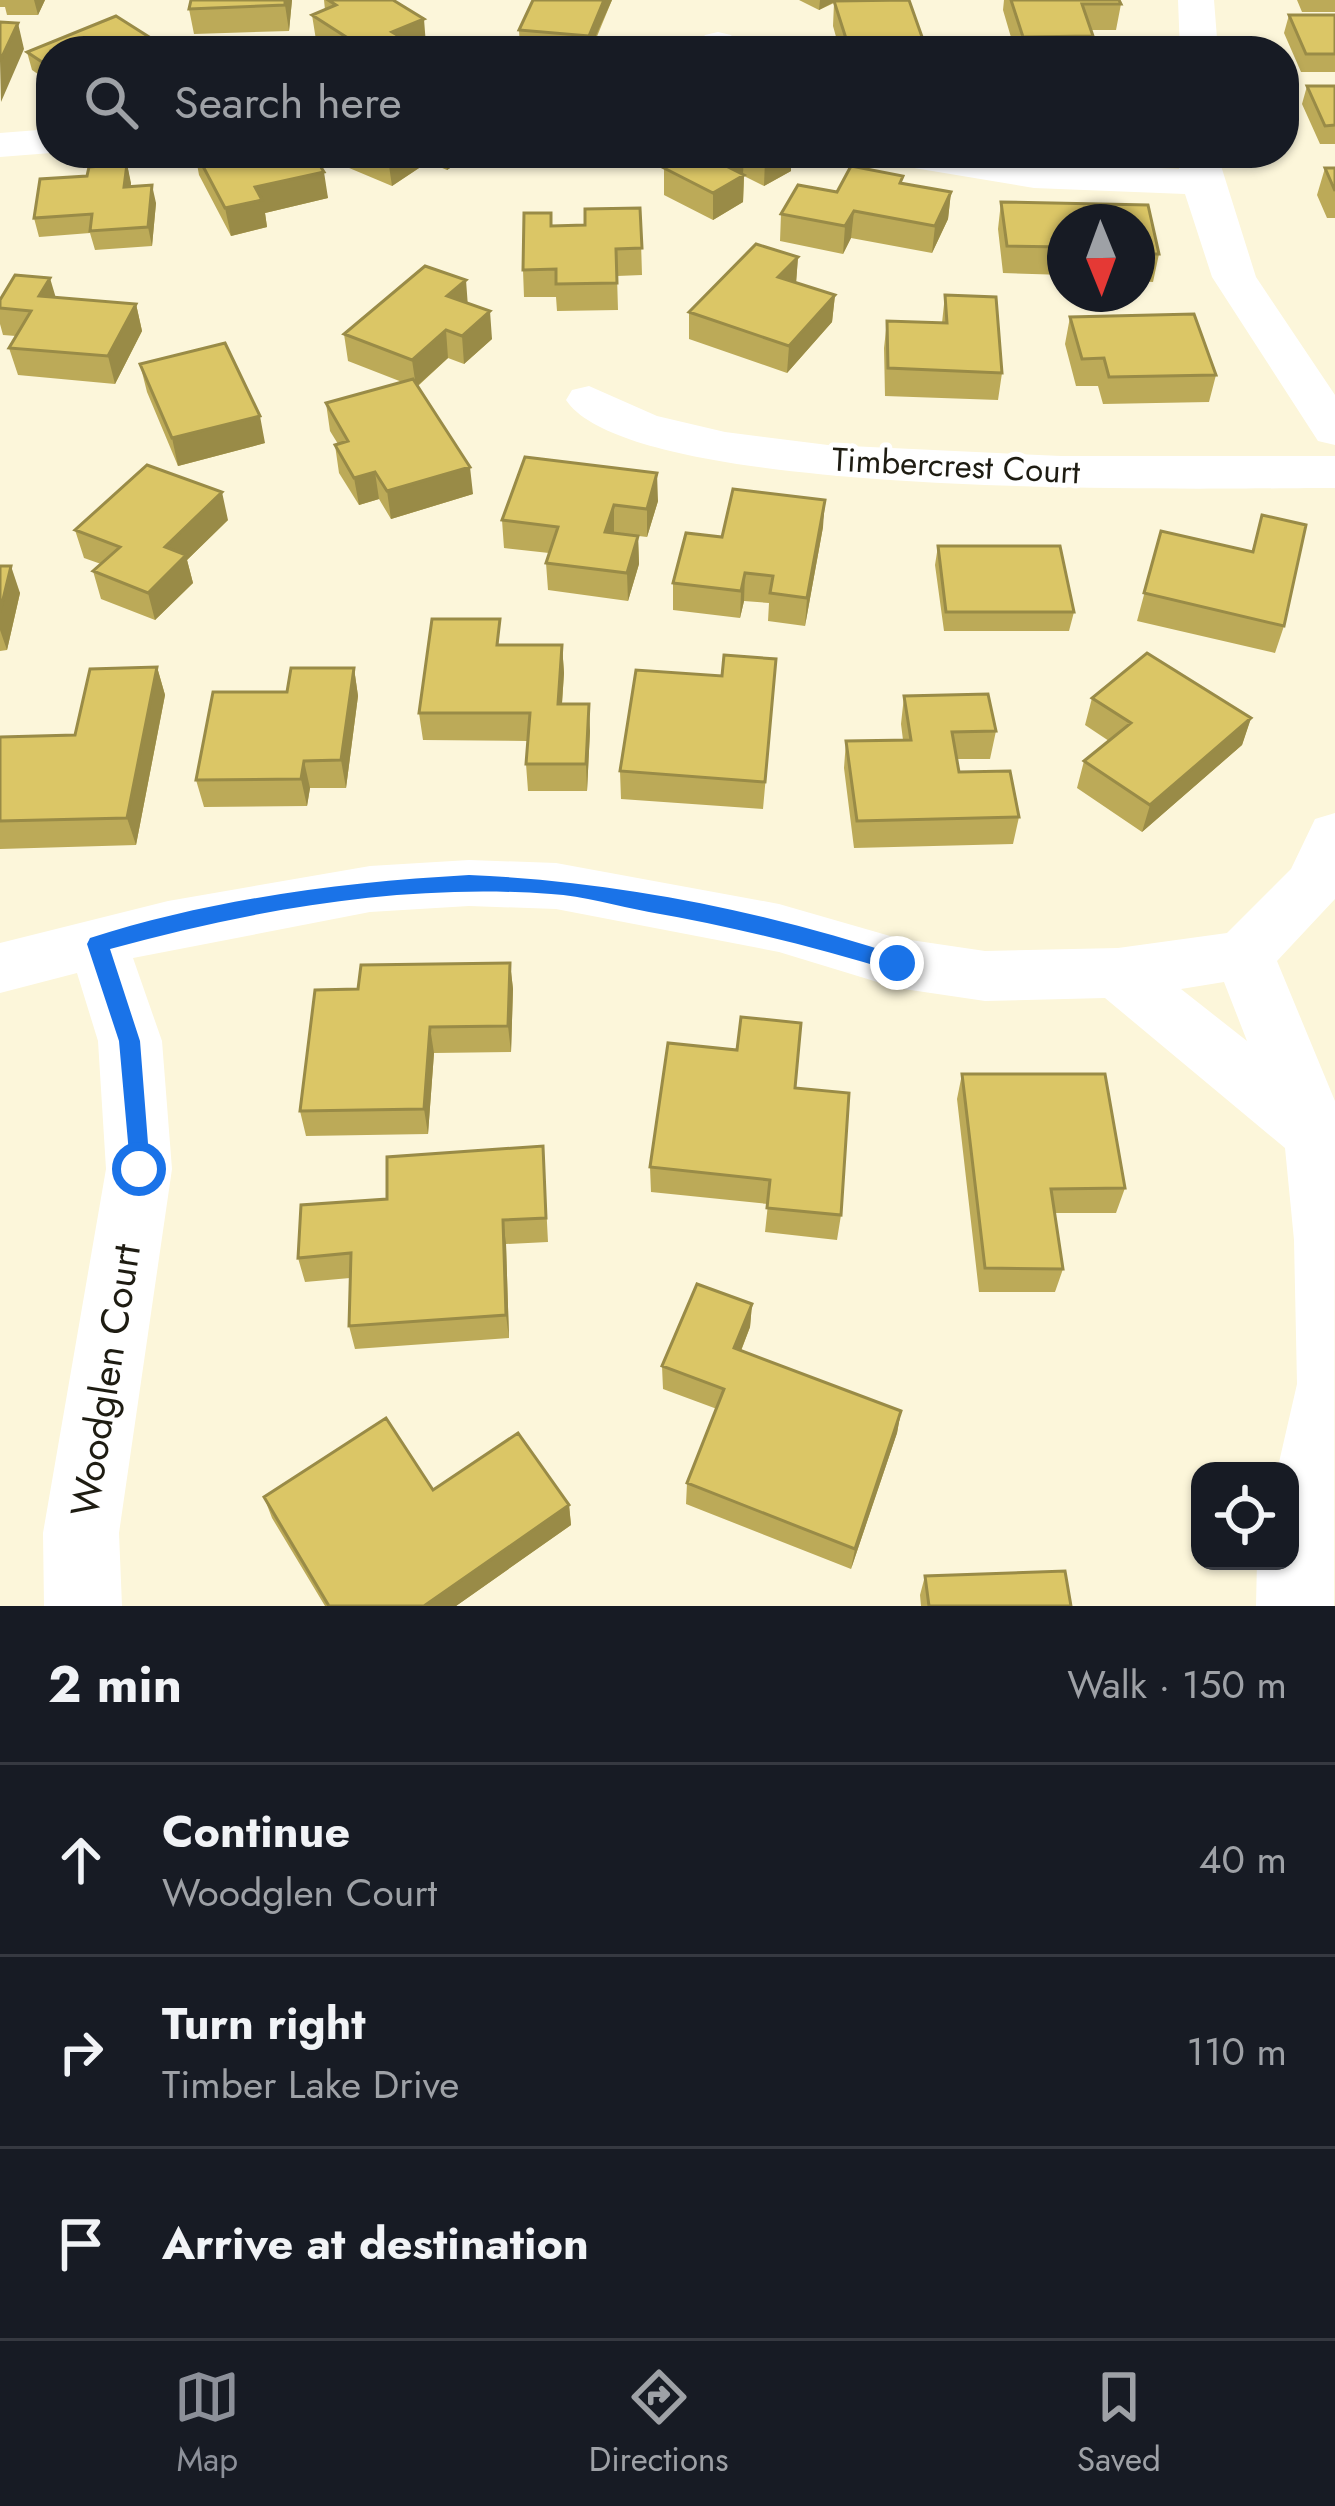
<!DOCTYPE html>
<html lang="en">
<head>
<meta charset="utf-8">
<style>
  :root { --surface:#171b24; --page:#242831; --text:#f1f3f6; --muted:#9ea1a6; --line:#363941; --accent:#8c9099 }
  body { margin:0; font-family:Jost,sans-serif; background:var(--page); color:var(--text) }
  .controls { position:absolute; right:36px; bottom:36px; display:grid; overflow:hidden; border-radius:24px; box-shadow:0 3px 9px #0004 }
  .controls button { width:108px; height:108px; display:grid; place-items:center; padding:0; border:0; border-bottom:3px solid var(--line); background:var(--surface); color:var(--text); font:60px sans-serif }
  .compass { position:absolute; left:1047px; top:204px; width:108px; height:108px; border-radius:50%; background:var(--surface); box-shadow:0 3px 9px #0004; rotate:179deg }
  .stop { position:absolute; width:36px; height:36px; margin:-27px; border:9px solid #1a73e8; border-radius:50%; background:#fff }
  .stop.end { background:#1a73e8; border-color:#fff; box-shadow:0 3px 12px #0008 }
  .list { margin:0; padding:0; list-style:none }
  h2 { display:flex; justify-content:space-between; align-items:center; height:156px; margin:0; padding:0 48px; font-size:51px }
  h2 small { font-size:39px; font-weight:400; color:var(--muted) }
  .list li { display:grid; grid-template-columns:78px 1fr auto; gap:36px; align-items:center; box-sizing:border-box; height:192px; padding:0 48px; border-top:3px solid var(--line) }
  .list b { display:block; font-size:45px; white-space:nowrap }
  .list p { margin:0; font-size:39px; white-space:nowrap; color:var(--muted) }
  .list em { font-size:39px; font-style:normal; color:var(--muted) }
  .icon { flex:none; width:66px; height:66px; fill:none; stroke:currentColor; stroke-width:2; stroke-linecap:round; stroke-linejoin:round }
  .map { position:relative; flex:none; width:1335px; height:1606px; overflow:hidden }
  .search { position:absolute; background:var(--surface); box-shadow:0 3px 9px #0004; left:36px; right:36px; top:36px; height:132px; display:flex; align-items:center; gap:30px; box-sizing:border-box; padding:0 42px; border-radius:48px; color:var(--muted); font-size:45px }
  .sheet { height:732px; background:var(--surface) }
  nav { display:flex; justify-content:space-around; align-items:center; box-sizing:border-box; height:168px; border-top:3px solid var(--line); background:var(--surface); font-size:33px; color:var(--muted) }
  nav a { display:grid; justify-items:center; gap:6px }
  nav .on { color:var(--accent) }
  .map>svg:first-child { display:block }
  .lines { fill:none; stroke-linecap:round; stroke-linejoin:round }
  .street { fill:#fff; fill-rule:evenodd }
  .wall { fill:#bcaa58 }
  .shaded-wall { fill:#998b47 }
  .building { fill:#dbc666; stroke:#998b47; stroke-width:3 }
  .route { fill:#1a73e8 }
  .labels { text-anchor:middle; stroke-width:10; stroke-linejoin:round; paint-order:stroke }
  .street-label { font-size:33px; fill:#1e1c12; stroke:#fff }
  .near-street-label { font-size:39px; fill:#1e1c12; stroke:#fff }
</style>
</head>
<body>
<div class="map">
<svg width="1335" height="1606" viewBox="0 0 1335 1606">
  <rect width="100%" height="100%" fill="#fcf6da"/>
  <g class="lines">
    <!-- street -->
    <path class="street" d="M1178,0H1214L1218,51H1180Z
      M718,32L731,35L743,51H705L699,43L705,35Z
      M51,129V153L0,157V133Z
      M876,153C977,153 1078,165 1179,169L1177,153H1217L1256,277L1335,395V445L1318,441L1212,277L1185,194L1034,188L896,165L882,162Z
      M589,386L657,416L725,432L828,445L1061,456H1335V488C1205,488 634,502 566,400L572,390Z
      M1335,813V899L1277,961L1335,1101L1334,1606H1256L1257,1561H1290V1471H1277L1297,1384L1294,1240L1285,1148L1105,998L985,1001L897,988L779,952L556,909L469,906L370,912L133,958L162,1041L172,1169L119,1533L122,1606H44L43,1533L106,1169L98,1041L77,973L0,993V943L168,901L370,866L469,860L556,863L779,904L897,938L985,951L1118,948L1227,933L1291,869L1315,819ZM1224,982L1247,1041L1181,989Z"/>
  </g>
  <!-- wall -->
  <path class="wall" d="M0,0H45L38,15H7L5,7H0Z
    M292,0L289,31L194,34L189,9Z
    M324,0H393L426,45L414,51H332L316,40L312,15L325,10Z
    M533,0H612L591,51H557L520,48L519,30Z
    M799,0H909L927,51H840L833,26L834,3L819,10Z
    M1004,0H1119L1121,4L1116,30H1091L1093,36L1090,51H1015L1003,10Z
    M1297,0H1335V12H1302Z
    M1289,15H1335V72H1301L1284,33Z
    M157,42L159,51H51V83L32,70L27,52Z
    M1307,86H1335V144H1320L1302,104Z
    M195,153H312L328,198L265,213L267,227L231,236L199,175Z
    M341,153H473L447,170L428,162L392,186L342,165Z
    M652,153H791V171L764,186L744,176L743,202L713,220L664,195V168L652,162Z
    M127,164L131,186L156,203L152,246L95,250L90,233L39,237L34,218L87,176Z
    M1325,168H1335V218H1327L1317,195Z
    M902,184L951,192L948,219L932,253L851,238L843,254L780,241L781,214L837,192Z
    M1001,202L1148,205L1159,254L1153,282L1137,281V222H1065V275L1003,273L998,229Z
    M640,208L642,275L617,276L618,310L557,311L556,297H524L523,270L552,226L585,225Z
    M798,257L796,282L835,295L832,322L787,373L689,339V312Z
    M945,295L1002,373L998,400L885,396L884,348L887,321L942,323Z
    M56,298L136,304L142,331L115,384L18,375L9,348L16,336L3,335L0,324V300Z
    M468,304L492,339L464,364L448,358L418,386L473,494L391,519L379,499L359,505L339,473L335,445L338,444L330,431L326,403L402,382L348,361L344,334Z
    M1070,317L1216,375L1209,402L1103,404L1098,386H1076L1065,344Z
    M140,364L265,443L178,466L147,392Z
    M525,457L658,501L647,537L614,533L638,536L639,564L628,601L548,590L546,563L549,553L504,548L502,520Z
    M1262,515L1284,626L1275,653L1137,621L1161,531L1252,551Z
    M228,520L187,560L193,583L155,620L101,599L93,571L101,564L84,558L75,530Z
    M823,527L805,626L768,621L769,603L744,601L740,618L673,610V583L722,537Z
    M938,546L1074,612L1069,631H944L935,565Z
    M0,566L20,593L7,650L0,651Z
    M502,645H562L564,673L562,704L590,731L587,791H528L526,764L528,741L423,740L419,713Z
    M157,667L165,695L136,845L0,849V737L75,735Z
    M354,668L358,696L346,788H310L307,806L204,807L196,780L287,692Z
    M774,686L763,809L621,799L620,771Z
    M904,696L996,731L990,759H957L959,772L1019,817L1013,844L854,848L844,768L846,741L903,740L901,724Z
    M1092,698L1251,718L1242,745L1142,832L1077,788L1084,761L1109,741L1085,725Z
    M510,963L513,989L511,1052L434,1053L428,1134L306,1136L300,1111L358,989Z
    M962,1074L1125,1188L1116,1213H1055L1063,1269L1055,1292H979L957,1099Z
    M795,1088L841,1215L837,1240L765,1232L768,1204L651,1192L650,1167Z
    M543,1146L548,1242L506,1244L509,1338L355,1349L349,1326L350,1278L305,1282L298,1258L387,1199Z
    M752,1304L750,1327L741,1351L901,1411L897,1433L851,1569L686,1504L687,1483L717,1409L663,1389L662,1366Z
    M433,1490L569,1505L571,1525L456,1606H325L272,1518L264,1497Z
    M925,1576L1071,1606H921L920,1595Z"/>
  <!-- shaded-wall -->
  <path class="shaded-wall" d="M34,0H45L38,15Z
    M285,0H292L289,31L285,5Z
    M604,0H612L589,51V36Z
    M820,0H838L819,10Z
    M424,19L426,45L414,51H394L392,32Z
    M18,23L24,49L1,102L0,61Z
    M157,42L159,51H135Z
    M398,153H427L428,162L392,186L388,159Z
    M445,153H473L447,170Z
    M737,153H744L743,175L720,163Z
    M776,153H791V171L764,186L765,159Z
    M127,164L131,183L129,205L124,187Z
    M324,172L328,198L265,213L267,227L231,236L225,208L255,187Z
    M744,175L743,202L713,220V193Z
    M152,185L156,203L152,246L148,227Z
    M951,192L948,219L932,253L935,226Z
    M854,211L851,238L843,254L845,226Z
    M798,257L796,284L778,277Z
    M50,278L58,305L39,296Z
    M466,280L468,307L447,296Z
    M835,295L832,322L787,373L789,346Z
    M136,304L142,331L115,384L108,356Z
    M490,311L492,339L464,364L462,336Z
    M446,330L448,358L416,387L412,360Z
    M260,416L265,443L178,466L172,438Z
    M470,467L473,494L391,519L387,491Z
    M375,472L379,499L359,505L354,478Z
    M657,473L658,501L647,537V509Z
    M222,492L228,520L187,560L193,583L155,620L148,593L165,547Z
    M825,500L823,527L805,626L807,598Z
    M614,505V532H605Z
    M638,536L639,564L628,601L627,573Z
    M11,566L20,593L7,650L0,630V612Z
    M745,573L744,601L740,618L741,591Z
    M562,645L564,673L560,731L558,704Z
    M157,667L165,695L136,845L127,818Z
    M354,668L358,696L346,788L341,760Z
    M589,704L590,731L587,791L586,764Z
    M1251,718L1242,745L1142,832L1150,805Z
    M304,761L310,788L307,806L301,779Z
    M510,963L513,989L511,1052L508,1026Z
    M430,1027L434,1053L428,1134L424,1109Z
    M503,1220L506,1244L509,1338L506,1315Z
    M752,1304L750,1327L733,1371L734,1348Z
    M901,1411L897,1433L851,1569L855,1549Z
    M569,1505L571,1525L456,1606H424Z"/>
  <!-- building -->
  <path class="building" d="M191,0H285V5L189,9Z
    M328,0H393L424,19L392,32L414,45L400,51H368L312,15L336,5Z
    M533,0H604L589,36L519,30Z
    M909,0L927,51H850L834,1Z
    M1011,0H1119L1121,4H1082L1093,36L1023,37Z
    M1289,15H1335V54H1306Z
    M116,16L157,42L135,51H51V68L27,52Z
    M0,22L18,23L0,61Z
    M1307,86H1335V125L1325,126Z
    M196,153H312L324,172L255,187L262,200L225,208Z
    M374,153H398L388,159Z
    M687,153H737L720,163L744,175L713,193L664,168L689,154Z
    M753,153H776L765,159Z
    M127,164L124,187L152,185L148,227L90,231L92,214L34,218L40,179L87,176L89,167Z
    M851,166L903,176L900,183L951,192L935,226L854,211L845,226L781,214L798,185L837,192Z
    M1325,168H1335V191Z
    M1001,202L1148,205L1159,254H1137V222H1065V247L1007,246Z
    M640,208L642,248L616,249L617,283L556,284V269L523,270L524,213H551V226L585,225V209Z
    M756,244L798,257L778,277L835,295L789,346L689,312Z
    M425,266L466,280L447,296L490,311L462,336L446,330L412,360L344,334Z
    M15,275L50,278L39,296L136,304L108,356L9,348L31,311L0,308V300Z
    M945,295L996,297L1002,373L888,368L887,321L947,323Z
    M1194,314L1216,375L1109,377L1104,358L1082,359L1070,317Z
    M225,343L260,416L172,438L140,364Z
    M413,379L470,467L387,491L375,472L354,478L335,445L348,441L326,403Z
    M525,457L657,473L647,509L614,505L605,532L638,536L627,573L546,563L558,527L502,520Z
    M147,465L222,492L165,547L186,555L148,593L93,571L120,547L75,530Z
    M733,489L825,500L807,598L770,593L773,576L745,573L741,591L673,583L686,533L722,537Z
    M1262,515L1306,525L1284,626L1144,593L1161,531L1253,552Z
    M938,546H1060L1074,612H946Z
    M0,566H11L0,612Z
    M432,619H500L497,645H562L558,704H589L586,764H526L530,713H419Z
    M1147,653L1251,718L1150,805L1084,761L1131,723L1092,698Z
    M724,655L776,659L765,782L620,771L636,670L722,676Z
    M157,667L127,818L0,821V737L75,735L90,669Z
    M291,668H354L341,760L304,761L301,779L196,780L213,692H287Z
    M988,694L996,731L952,732L959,772L1010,771L1019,817L857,821L846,741L911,740L904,696Z
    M510,963L508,1026L430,1027L424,1109L300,1111L315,990L358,989L361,965Z
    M741,1017L801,1023L795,1088L849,1093L841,1215L767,1208L770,1180L650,1167L668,1043L737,1050Z
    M962,1074H1105L1125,1188L1051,1189L1063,1269L985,1268Z
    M543,1146L546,1218L503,1220L506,1315L349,1326L351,1253L298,1258L301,1205L387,1199V1157Z
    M697,1284L752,1304L734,1348L901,1411L855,1549L687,1483L724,1389L662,1366Z
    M386,1418L433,1490L518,1433L569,1505L424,1606H329L264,1497Z
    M1065,1571L1071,1606H929L925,1576Z"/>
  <!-- route -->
  <path class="route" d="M469,875C616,881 764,911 904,957L907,963L897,972C815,947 734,927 649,912C617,906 584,896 551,894C403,883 252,910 110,949L140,1041L150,1169L139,1179L131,1176L119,1041L87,944L90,938C211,899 343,882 469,875Z"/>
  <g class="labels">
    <!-- street labels -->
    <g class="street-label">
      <text transform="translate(956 465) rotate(3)" y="12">Timbercrest Court</text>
    </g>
    <!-- near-street labels -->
    <g class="near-street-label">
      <text transform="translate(105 1380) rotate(-81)" y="14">Woodglen Court</text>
    </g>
  </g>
</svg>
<div class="controls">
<button><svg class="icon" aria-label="locate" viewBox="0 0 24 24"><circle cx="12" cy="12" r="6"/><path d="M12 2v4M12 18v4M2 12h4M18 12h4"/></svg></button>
</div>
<svg class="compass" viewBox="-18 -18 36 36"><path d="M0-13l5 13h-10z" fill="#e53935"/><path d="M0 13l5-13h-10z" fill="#9ea1a6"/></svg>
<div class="stop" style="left:139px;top:1169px"></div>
<div class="stop end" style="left:897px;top:963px"></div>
<div class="search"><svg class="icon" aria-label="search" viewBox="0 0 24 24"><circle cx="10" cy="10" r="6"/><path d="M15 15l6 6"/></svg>Search here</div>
</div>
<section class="sheet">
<h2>2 min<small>Walk · 150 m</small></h2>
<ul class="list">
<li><svg class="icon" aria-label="ahead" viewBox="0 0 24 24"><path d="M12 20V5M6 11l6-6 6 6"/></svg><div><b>Continue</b><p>Woodglen Court</p></div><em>40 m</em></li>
<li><svg class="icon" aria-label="right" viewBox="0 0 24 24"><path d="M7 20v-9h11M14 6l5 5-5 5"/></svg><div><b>Turn right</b><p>Timber Lake Drive</p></div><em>110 m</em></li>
<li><svg class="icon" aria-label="arrive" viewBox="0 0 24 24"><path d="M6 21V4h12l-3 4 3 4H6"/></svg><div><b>Arrive at destination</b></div></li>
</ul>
</section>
<nav>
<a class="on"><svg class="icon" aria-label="map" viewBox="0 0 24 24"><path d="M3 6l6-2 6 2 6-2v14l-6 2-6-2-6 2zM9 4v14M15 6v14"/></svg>Map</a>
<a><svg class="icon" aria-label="directions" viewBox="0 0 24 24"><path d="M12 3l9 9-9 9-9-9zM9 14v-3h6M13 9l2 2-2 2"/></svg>Directions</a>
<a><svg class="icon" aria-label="saved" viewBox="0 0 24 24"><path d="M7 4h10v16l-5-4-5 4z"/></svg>Saved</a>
</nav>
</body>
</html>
